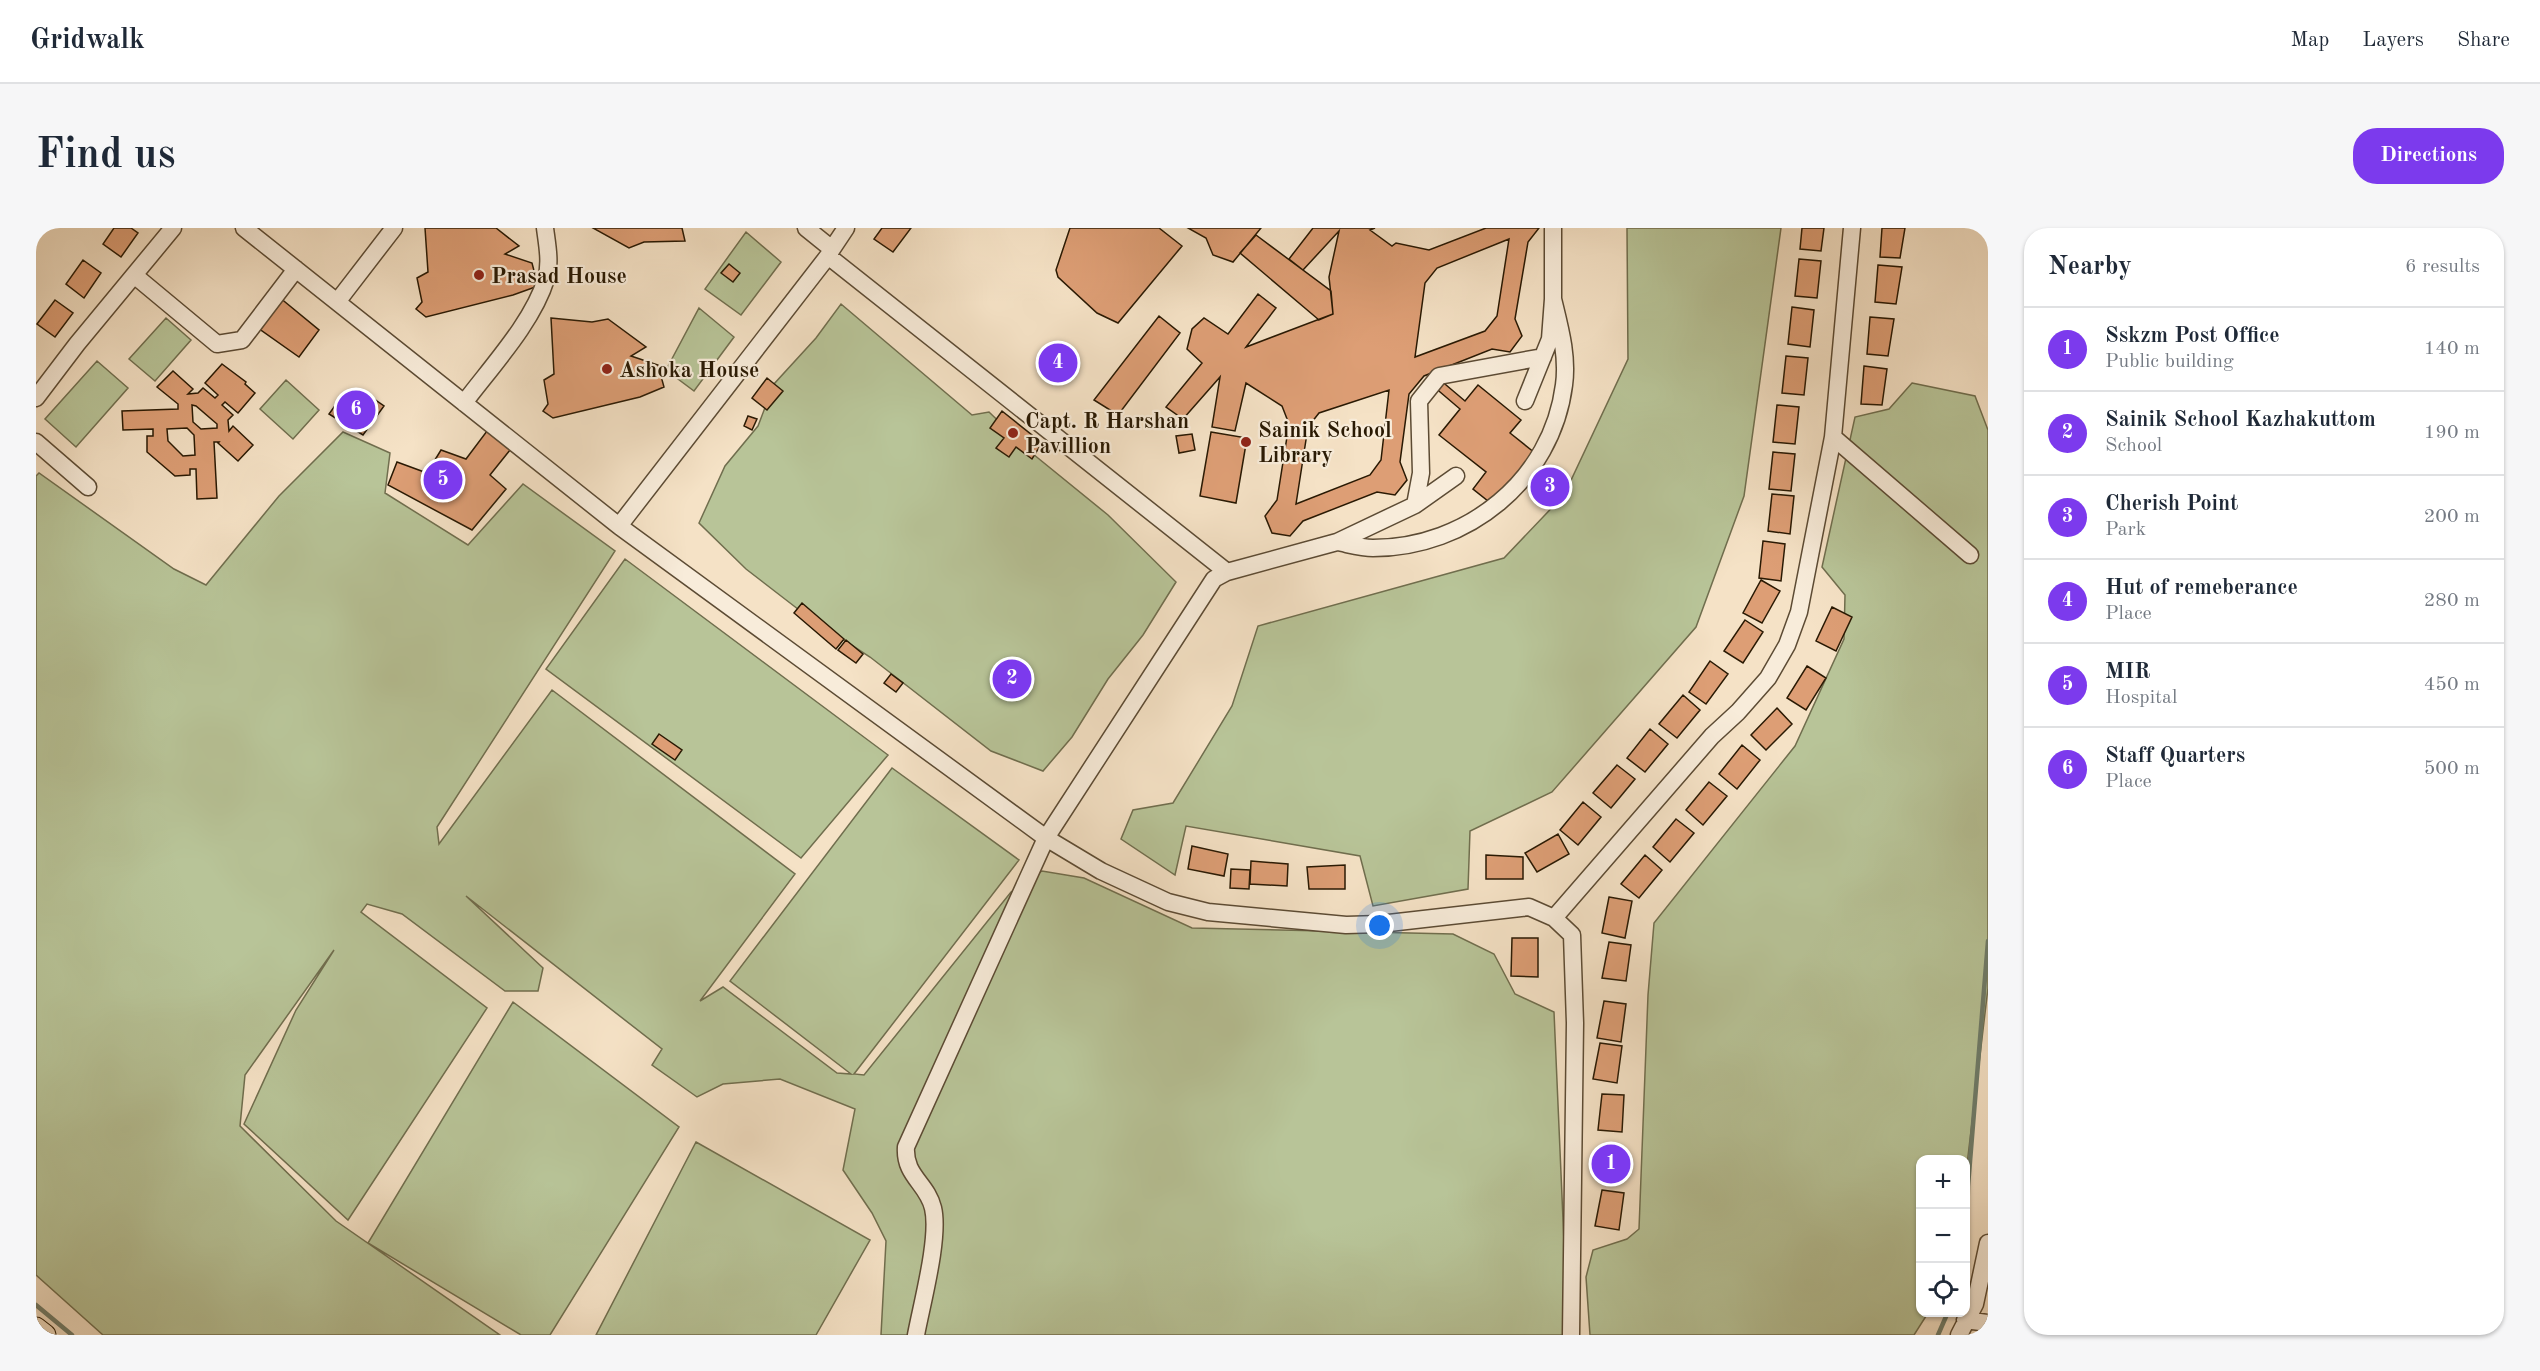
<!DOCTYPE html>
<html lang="en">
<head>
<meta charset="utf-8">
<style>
  :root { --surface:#fff; --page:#f6f6f7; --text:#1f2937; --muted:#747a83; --line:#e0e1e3; --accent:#7c3aed }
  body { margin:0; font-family:"Old Standard TT",serif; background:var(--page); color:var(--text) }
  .controls { position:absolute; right:18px; bottom:18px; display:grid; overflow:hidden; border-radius:12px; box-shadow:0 2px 4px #0004 }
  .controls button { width:54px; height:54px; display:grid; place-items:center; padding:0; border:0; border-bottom:2px solid var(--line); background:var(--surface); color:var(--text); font:30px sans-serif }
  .you { position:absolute; left:1344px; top:698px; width:21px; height:21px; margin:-15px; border:4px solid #fff; border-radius:50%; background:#1a73e8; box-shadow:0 0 0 9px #1a73e833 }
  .badge { display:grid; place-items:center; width:39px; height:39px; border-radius:50%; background:var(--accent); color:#fff; font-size:20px; font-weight:700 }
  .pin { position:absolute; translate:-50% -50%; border:3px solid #fff; box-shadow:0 2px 6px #0006 }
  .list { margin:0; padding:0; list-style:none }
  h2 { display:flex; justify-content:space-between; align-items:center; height:78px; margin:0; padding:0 24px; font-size:26px }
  h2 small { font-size:20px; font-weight:400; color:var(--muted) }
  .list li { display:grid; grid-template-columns:39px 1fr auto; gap:18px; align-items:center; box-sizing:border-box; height:84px; padding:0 24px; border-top:2px solid var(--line) }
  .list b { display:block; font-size:22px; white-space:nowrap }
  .list p { margin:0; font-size:20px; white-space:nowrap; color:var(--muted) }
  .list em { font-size:20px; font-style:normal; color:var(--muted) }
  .icon { flex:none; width:33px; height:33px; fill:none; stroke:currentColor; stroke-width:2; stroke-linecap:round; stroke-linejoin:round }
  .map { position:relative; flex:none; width:1952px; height:1107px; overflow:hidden; border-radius:24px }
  header { display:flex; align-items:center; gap:36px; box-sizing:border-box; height:84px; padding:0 30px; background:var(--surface); border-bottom:2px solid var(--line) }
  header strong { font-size:28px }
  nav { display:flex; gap:33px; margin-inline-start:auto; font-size:21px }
  .intro { display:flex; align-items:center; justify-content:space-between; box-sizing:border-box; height:144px; padding:0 36px }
  h1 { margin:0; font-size:42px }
  .button { padding:15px 27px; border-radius:24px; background:var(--accent); color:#fff; font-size:21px; font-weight:700 }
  main { display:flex; gap:36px; padding:0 36px }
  aside { flex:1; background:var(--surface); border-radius:24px; box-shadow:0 2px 4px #0004 }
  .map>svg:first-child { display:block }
  .green { fill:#b8c498; stroke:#706e4e; stroke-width:1.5 }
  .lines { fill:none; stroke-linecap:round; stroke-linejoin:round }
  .stream { stroke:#6f7d6b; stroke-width:4.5 }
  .building { fill:#dd9e75; stroke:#291903; stroke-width:1.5; fill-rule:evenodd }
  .minor-casing { stroke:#5c4b34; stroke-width:19 }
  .major-casing { stroke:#291903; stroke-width:23 }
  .minor { stroke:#f8ecda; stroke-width:16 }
  .major { stroke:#f5e2c6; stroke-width:21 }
  .poi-dot { fill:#8f2418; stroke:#f8ecda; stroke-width:2 }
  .labels { text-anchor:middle; stroke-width:4.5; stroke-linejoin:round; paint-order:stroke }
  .poi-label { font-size:22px; font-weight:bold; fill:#291903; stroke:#f8ecda; text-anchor:start }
</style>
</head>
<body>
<header>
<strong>Gridwalk</strong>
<nav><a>Map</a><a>Layers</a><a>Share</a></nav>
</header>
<div class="intro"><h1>Find us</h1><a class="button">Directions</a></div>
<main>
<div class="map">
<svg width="1952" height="1107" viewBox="0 0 1952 1107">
  <rect width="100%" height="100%" fill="#f5e2c6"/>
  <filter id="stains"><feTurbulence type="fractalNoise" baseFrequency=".00333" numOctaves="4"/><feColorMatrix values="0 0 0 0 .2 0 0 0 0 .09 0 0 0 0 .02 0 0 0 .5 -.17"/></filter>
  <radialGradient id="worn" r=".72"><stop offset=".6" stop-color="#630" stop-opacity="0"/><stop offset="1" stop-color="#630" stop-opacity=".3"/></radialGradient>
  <!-- green -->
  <path class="green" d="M1591,0H1745L1708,268L1660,399L1516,564L1434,603L1432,661L1337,678L1324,628L1150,598L1139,647L1085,611L1097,582L1137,575L1196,478L1222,398L1468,330L1528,267L1592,131Z
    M710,4L745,34L705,87L669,61Z
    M805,76L936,187L953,184L997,226L1072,287L1140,354L1107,407L1072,451L1036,509L1007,543L955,523L834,429L767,385L710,341L663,295L689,238L722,198L738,156L780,110Z
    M663,80L698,109L658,163L630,142Z
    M130,90L155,112L119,153L93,131Z
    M61,133L92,160L40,219L9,191Z
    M250,152L283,182L257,211L224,181Z
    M1876,155L1939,168L1952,202V760L1930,945V932H1884V1084L1892,1085L1878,1107H1554L1550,1049L1557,1022L1591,1011L1603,1001L1612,767L1618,695L1759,518L1808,411L1809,367L1786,339L1819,189L1853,181Z
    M307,204L354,225L349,265L432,317L487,256L579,323L401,599L403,616L516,462L759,646L664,773L687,759L801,845L815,846L694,753L856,540L983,632L818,846L828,847L975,664L1006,643L1048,650L1156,700L1417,706L1458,726L1479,766L1518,784L1532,1107H845L850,1013L836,985L807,942L819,881L744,851L687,856L661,869L616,837L626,821L430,668L507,740L502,763H469L366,686L331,676L325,684L451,780L312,992L208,896L260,782L298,722L209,847L204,898L300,993L464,1107H67L0,1047V248L3,245L138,341L170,357L243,268Z
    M589,331L852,527L765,630L510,441Z
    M477,774L643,899L514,1107H485L332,1015Z
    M660,914L834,1012L780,1107H560Z"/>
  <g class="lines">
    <!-- stream -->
    <path class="stream" d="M1930,1045L1932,958L1952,713
      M0,1077L36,1107
      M1902,1107L1912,1084"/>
  </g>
  <!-- building -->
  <path class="building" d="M78,0H95L102,5L85,29L67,16Z
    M389,0H460L483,18L469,26L496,35L502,58L477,67L390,89L380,81L386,74L381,50L392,44Z
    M557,0H646L649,13L608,14L593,20Z
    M846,0H875L857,24L838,11Z
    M1123,0L1146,18L1082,95L1061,85L1022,49L1020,42L1034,0Z
    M1152,0H1225L1197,34L1177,27L1170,10Z
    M1277,0H1339L1334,2L1356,18L1360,15L1393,22L1450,0H1503L1492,14L1479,91L1486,108L1474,124L1456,121L1388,148L1373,166L1364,234L1371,252L1359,267L1341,264L1267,293L1254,308L1236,305L1229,288L1241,272L1253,196L1246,178L1210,155L1199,203L1176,199L1184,149L1147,191L1130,179L1166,135L1151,121L1156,101L1168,90L1192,106L1222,66L1240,80L1210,119L1297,86L1293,49L1303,3L1267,42L1253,31ZM1473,11L1461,88L1449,103L1379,129L1389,55L1401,40ZM1353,162L1345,232L1334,247L1260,276L1272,199L1283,185Z
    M1766,0H1788L1785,23L1764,21Z
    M1846,0H1869L1864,30L1844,29Z
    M1220,7L1295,63L1297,86L1283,92L1204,25Z
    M1763,31L1785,33L1781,70L1759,68Z
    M47,32L65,45L48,70L30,56Z
    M693,36L704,45L697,54L685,45Z
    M1842,37L1866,39L1860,76L1839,74Z
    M243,69L283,102L263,129L222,100Z
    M19,72L37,85L19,109L1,96Z
    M1756,79L1778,82L1774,119L1752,116Z
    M1123,88L1144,105L1082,187L1058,172Z
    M1834,89L1858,91L1852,128L1831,126Z
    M515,90L556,94L572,91L610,119L595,128L622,137L628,159L604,169L517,190L507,183L512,176L508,152L518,146Z
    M1021,124L1035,134L1023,149L1009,137Z
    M1750,128L1772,130L1768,167L1746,165Z
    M186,136L210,154L209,156L219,165L202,185L189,174L186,177L197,187L192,192L193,203L197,198L217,217L202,233L182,215L183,214H178L181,270L161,271L160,241H154V247L139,248L111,224V208H117V201L87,202L86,183L142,181V176L121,159L137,143L157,161L152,166L162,165L167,160L179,170L182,167L169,155ZM156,177L160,178L181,196V200L165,201L157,194ZM151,200L158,207L159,227L147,228L132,213L131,201Z
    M1828,138L1851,141L1846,177L1825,176Z
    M731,150L747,163L731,182L716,170Z
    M1403,151L1429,173L1442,157L1485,192L1474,205L1499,225L1457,277L1437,261L1450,244L1403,207L1424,181L1397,158Z
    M328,164L348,178L327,207L293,186L306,168L319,177Z
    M1741,177L1763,179L1759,216L1737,214Z
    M966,183L1006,215L996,231L980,219L973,229L960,220L968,210L954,200Z
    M712,188L721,191L716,202L708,198Z
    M451,203L474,222L454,247L470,261L436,302L352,257L361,234L391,245L405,222L430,231Z
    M1175,204L1211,210L1200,275L1164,268Z
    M1156,206L1159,222L1143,225L1140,208Z
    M1737,224L1759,226L1755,263L1733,261Z
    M1736,266L1758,268L1754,306L1732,303Z
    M1727,313L1749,316L1745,353L1723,350Z
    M1725,352L1744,363L1726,395L1707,385Z
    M766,375L808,411L800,421L758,385Z
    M1796,379L1816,389L1800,423L1780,413Z
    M1709,392L1727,404L1707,435L1688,423Z
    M810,412L827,426L820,435L802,422Z
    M1674,433L1692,446L1670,476L1653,464Z
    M1771,438L1790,450L1770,482L1751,470Z
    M855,446L867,455L860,464L848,455Z
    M1647,467L1664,482L1641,510L1623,496Z
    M1741,480L1756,496L1730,522L1715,507Z
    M1614,501L1632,516L1609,544L1591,530Z
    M623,506L646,522L639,532L616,516Z
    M1706,517L1724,532L1701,561L1683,546Z
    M1581,537L1599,551L1575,580L1557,565Z
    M1673,554L1691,568L1667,597L1650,582Z
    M1547,574L1565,589L1542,617L1524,602Z
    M1640,591L1658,605L1634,634L1617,619Z
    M1522,606L1533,626L1501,644L1489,625Z
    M1156,618L1192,626L1188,648L1152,641Z
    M1450,627L1487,629V651H1450Z
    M1609,627L1626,642L1603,670L1585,656Z
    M1215,633L1252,636L1251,658L1214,656Z
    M1309,637V661H1273L1271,639Z
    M1195,641L1214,642L1213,661L1194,660Z
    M1573,669L1596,673L1589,710L1566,705Z
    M1476,710H1502V749L1475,748Z
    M1573,714L1595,717L1590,753L1566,750Z
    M1568,773L1590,776L1585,814L1561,810Z
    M1564,815L1586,818L1581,855L1557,851Z
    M1566,866L1588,867L1586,904L1562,902Z
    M1583,919V951L1568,953L1567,921Z
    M1566,962L1588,965L1583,1002L1559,998Z"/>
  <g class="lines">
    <defs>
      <path id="minor" d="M208,0L583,298L792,28L796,21L770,0
        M796,21L810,0
        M792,28L1191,344
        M98,47L181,116L206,112L260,41
        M1517,71V0
        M301,74L358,0
        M0,170L41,116L137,0
        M428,175C455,139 497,94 510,51C515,35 511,16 509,0
        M1797,209L1934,327
        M0,214L52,259
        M1379,277L1385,245L1383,173L1403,148L1507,129
        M583,298L1010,610L1065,643L1132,674L1172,684L1310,697L1344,696L1493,679L1518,690L1536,707L1539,795L1535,1107
        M1301,314C1312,316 1325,320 1337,320C1431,320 1516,252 1528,157C1532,128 1524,100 1517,71L1514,111L1489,173
        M1518,690L1676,508L1702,484L1732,450L1751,417L1763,384L1797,209L1816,0
        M1929,1092L1952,1095
        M880,1107C886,1075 904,1009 897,980C891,955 868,948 870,919L1010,610L1178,351L1191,344L1301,314L1379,277L1420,248
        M1923,1107L1939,1076L1952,1015"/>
      <path id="major" d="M0,1100L9,1107"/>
    </defs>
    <!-- minor casing -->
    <use href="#minor" class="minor-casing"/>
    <!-- major casing -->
    <use href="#major" class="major-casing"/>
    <!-- minor -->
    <use href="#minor" class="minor"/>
    <!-- major -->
    <use href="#major" class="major"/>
  </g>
  <!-- markers -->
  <g class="poi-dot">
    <circle cx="443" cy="47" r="6"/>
    <circle cx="571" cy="141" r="6"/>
    <circle cx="977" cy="205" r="6"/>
    <circle cx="1210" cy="214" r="6"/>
  </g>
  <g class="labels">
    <!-- poi labels -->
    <g class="poi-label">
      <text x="455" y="55">Prasad House</text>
      <text x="583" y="149">Ashoka House</text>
      <text x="989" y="200">Capt. R Harshan<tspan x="989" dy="25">Pavillion</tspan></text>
      <text x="1222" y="209">Sainik School<tspan x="1222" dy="25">Library</tspan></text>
    </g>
  </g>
  <rect width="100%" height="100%" filter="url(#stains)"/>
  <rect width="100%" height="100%" fill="url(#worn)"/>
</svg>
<div class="controls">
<button>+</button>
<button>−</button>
<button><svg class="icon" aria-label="locate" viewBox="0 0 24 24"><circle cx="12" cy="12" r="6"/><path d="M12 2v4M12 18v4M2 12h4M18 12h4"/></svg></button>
</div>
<div class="you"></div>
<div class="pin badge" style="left:1575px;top:936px">1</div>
<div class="pin badge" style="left:976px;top:451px">2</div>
<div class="pin badge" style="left:1514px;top:259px">3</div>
<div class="pin badge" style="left:1022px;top:135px">4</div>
<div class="pin badge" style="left:407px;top:252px">5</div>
<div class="pin badge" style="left:320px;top:182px">6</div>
</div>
<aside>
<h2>Nearby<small>6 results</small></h2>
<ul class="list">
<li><span class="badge">1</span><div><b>Sskzm Post Office</b><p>Public building</p></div><em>140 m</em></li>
<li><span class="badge">2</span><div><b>Sainik School Kazhakuttom</b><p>School</p></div><em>190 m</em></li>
<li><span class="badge">3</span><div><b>Cherish Point</b><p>Park</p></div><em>200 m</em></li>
<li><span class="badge">4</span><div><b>Hut of remeberance</b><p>Place</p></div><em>280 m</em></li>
<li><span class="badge">5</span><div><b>MIR</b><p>Hospital</p></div><em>450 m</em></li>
<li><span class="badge">6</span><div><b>Staff Quarters</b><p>Place</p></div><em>500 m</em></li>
</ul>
</aside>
</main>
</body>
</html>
